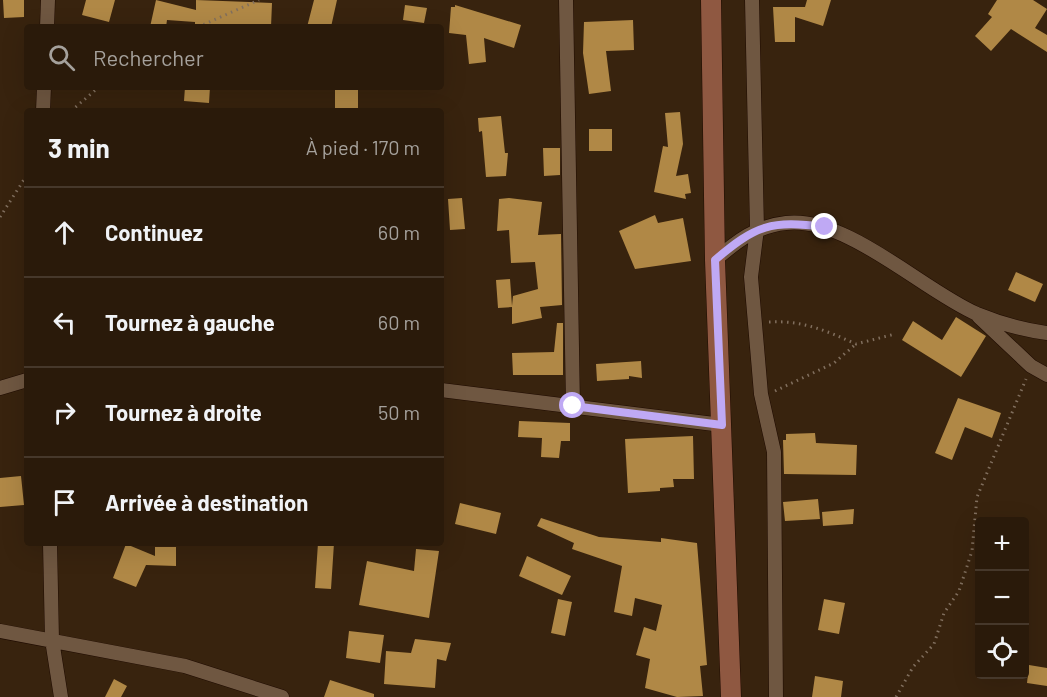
<!DOCTYPE html>
<html lang="fr">
<head>
<meta charset="utf-8">
<style>
  :root { --surface:#2a1a0a; --page:#362718; --text:#f1f3f6; --muted:#a5a19c; --line:#46382b }
  body { margin:0; font-family:Barlow,sans-serif; background:var(--page); color:var(--text) }
  .controls { position:absolute; right:18px; bottom:18px; display:grid; overflow:hidden; border-radius:6px; box-shadow:0 6px 24px #0002 }
  .controls button { width:54px; height:54px; display:grid; place-items:center; padding:0; border:0; border-bottom:2px solid var(--line); background:var(--surface); color:var(--text); font:30px sans-serif }
  .stop { position:absolute; width:18px; height:18px; margin:-14px; border:4px solid #bfa9f4; border-radius:50%; background:#fff }
  .stop.end { background:#bfa9f4; border-color:#fff; box-shadow:0 2px 6px #0008 }
  .list { margin:0; padding:0; list-style:none }
  h2 { display:flex; justify-content:space-between; align-items:center; height:78px; margin:0; padding:0 24px; font-size:26px }
  h2 small { font-size:20px; font-weight:400; color:var(--muted) }
  .list li { display:grid; grid-template-columns:39px 1fr auto; gap:18px; align-items:center; box-sizing:border-box; height:90px; padding:0 24px; border-top:2px solid var(--line) }
  .list b { display:block; font-size:22px; white-space:nowrap }
  .list em { font-size:20px; font-style:normal; color:var(--muted) }
  .icon { flex:none; width:33px; height:33px; fill:none; stroke:currentColor; stroke-width:2; stroke-linecap:round; stroke-linejoin:round }
  .map { position:relative; flex:none; width:1047px; height:697px; overflow:hidden }
  .search { position:absolute; background:var(--surface); box-shadow:0 6px 24px #0002; left:24px; top:24px; width:420px; height:66px; display:flex; align-items:center; gap:15px; box-sizing:border-box; padding:0 21px; border-radius:6px; color:var(--muted); font-size:22px }
  .panel { position:absolute; background:var(--surface); box-shadow:0 6px 24px #0002; left:24px; top:108px; width:420px; height:438px; border-radius:6px }
  .map>svg:first-child { display:block }
  .building { fill:#b08846 }
  .lines { fill:none; stroke-linecap:round; stroke-linejoin:round }
  .minor-casing { stroke:#1f0b00; stroke-width:15 }
  .secondary-casing { stroke:#1f0b00; stroke-width:21 }
  .path { stroke:#816f5e; stroke-width:3; stroke-dasharray:1.5 4.5; stroke-linecap:butt }
  .minor { stroke:#6f5741; stroke-width:14 }
  .secondary { stroke:#8f5841; stroke-width:20 }
  .route { stroke:#bfa9f4; stroke-width:8 }
</style>
</head>
<body>
<div class="map">
<svg width="1047" height="697" viewBox="0 0 1047 697">
  <rect width="100%" height="100%" fill="#38230e"/>
  <!-- building -->
  <path class="building" d="M3,0H24V17L4,18Z
    M86,0H115L109,22L82,15Z
    M156,0L196,10V0L272,3L271,27H195V22L167,20L166,27H150Z
    M314,0H337L331,27H307Z
    M807,0H831L823,26L795,17V42H775L773,7H805Z
    M997,0H1033L1047,9L1035,28L1047,35V52L1011,29L991,51L975,36L992,17L988,14Z
    M405,5L427,8L424,23L403,20Z
    M455,5L521,25L514,48L484,38L486,62L469,64L466,35L449,33L451,7H455Z
    M633,20L634,50L606,51L611,91L589,94L583,53L584,22Z
    M185,87H210L209,103L184,101Z
    M335,87H358V111H335Z
    M680,112L683,144L676,176L688,174L691,193L685,194L686,199L654,192L663,146L668,147L665,113Z
    M501,116L505,153H508L506,176L486,177L482,131L479,132L478,118Z
    M589,129H612V151H589Z
    M543,148H560V175L544,176Z
    M462,198L465,229L450,230L448,199Z
    M509,198L542,202L538,235L561,234L562,305L540,307L542,318L512,324V307L498,308L496,280L510,279L512,306L513,296L538,289L535,262L511,263L509,230L497,231L499,199Z
    M655,215L658,223L683,218L691,261L635,269L619,231Z
    M1016,272L1043,284L1035,302L1008,290Z
    M956,317L986,336L961,377L902,340L913,321L942,340Z
    M557,323H563V375H513L512,353L554,352Z
    M641,361L642,378L629,376V379L597,381L596,364Z
    M958,398L1001,413L992,438L965,427L952,460L935,453Z
    M519,421L570,423V441H561L559,458L541,457L542,438L518,437Z
    M815,433L816,443L857,445L856,475L784,474L783,440H786V434Z
    M693,436L694,479H673L674,487L660,488V491L628,493L625,439Z
    M21,476L24,505L0,507V478Z
    M818,499L820,519L785,521L783,502Z
    M460,503L501,513L496,534L455,524Z
    M854,509L853,524L823,526L822,512Z
    M541,518L599,537L661,542V538L697,543L707,665L700,666L703,696L677,697L645,688L650,659L636,655L644,627L656,631L662,605L635,598L632,616L614,612L622,566L572,549L574,543L537,526Z
    M318,543H334L331,589L315,588Z
    M126,544L155,556V547H176V566L146,565L136,587L113,578Z
    M416,549L439,551L429,618L359,605L367,561L414,571Z
    M527,556L571,576L562,595L519,576Z
    M558,599L572,602L565,636L551,633Z
    M824,599L845,603L839,634L818,630Z
    M349,631L384,635L380,663L346,658Z
    M415,639L451,643L446,661L437,659L435,688L384,684L386,651L411,653Z
    M1029,665L1047,668V686L1027,683Z
    M815,676L843,681L841,697H812Z
    M114,679L127,686L121,697H105Z
    M330,680L374,694V697H324Z"/>
  <g class="lines">
    <defs>
      <path id="minor" d="M566,0L573,406
        M752,0L757,229L751,277L761,394L774,452L776,697
        M47,27L48,0
        M43,111L44,87
        M715,260C737,241 756,226 786,223C847,216 922,290 977,314C999,323 1023,330 1047,333
        M979,317L1031,366L1047,375
        M0,388L27,380
        M441,390L722,425
        M50,543L52,640L61,697
        M0,631L185,666L282,697"/>
      <path id="secondary" d="M711,0L715,260L731,697"/>
    </defs>
    <!-- minor casing -->
    <use href="#minor" class="minor-casing"/>
    <!-- secondary casing -->
    <use href="#secondary" class="secondary-casing"/>
    <!-- path -->
    <path class="path" d="M198,27L259,0
      M71,111L99,87
      M0,217L27,175
      M769,322C802,320 827,331 856,344L895,334
      M775,391L834,363L856,344
      M896,697L913,667L934,644L944,613L959,591L972,551L977,497L1026,379"/>
    <!-- minor -->
    <use href="#minor" class="minor"/>
    <!-- secondary -->
    <use href="#secondary" class="secondary"/>
  </g>
  <g class="lines">
    <!-- route -->
    <path class="route" d="M573,406L722,425L715,260C756,225 771,220 825,227"/>
  </g>
</svg>
<div class="controls">
<button>+</button>
<button>−</button>
<button><svg class="icon" aria-label="locate" viewBox="0 0 24 24"><circle cx="12" cy="12" r="6"/><path d="M12 2v4M12 18v4M2 12h4M18 12h4"/></svg></button>
</div>
<div class="stop" style="left:573px;top:406px"></div>
<div class="stop end" style="left:825px;top:227px"></div>
<div class="search"><svg class="icon" aria-label="search" viewBox="0 0 24 24"><circle cx="10" cy="10" r="6"/><path d="M15 15l6 6"/></svg>Rechercher</div>
<section class="panel">
<h2>3 min<small>À pied · 170 m</small></h2>
<ul class="list">
<li><svg class="icon" aria-label="ahead" viewBox="0 0 24 24"><path d="M12 20V5M6 11l6-6 6 6"/></svg><div><b>Continuez</b></div><em>60 m</em></li>
<li><svg class="icon" aria-label="left" viewBox="0 0 24 24"><path d="M17 20v-9H6M10 6l-5 5 5 5"/></svg><div><b>Tournez à gauche</b></div><em>60 m</em></li>
<li><svg class="icon" aria-label="right" viewBox="0 0 24 24"><path d="M7 20v-9h11M14 6l5 5-5 5"/></svg><div><b>Tournez à droite</b></div><em>50 m</em></li>
<li><svg class="icon" aria-label="arrive" viewBox="0 0 24 24"><path d="M6 21V4h12l-3 4 3 4H6"/></svg><div><b>Arrivée à destination</b></div></li>
</ul>
</section>
</div>
</body>
</html>
